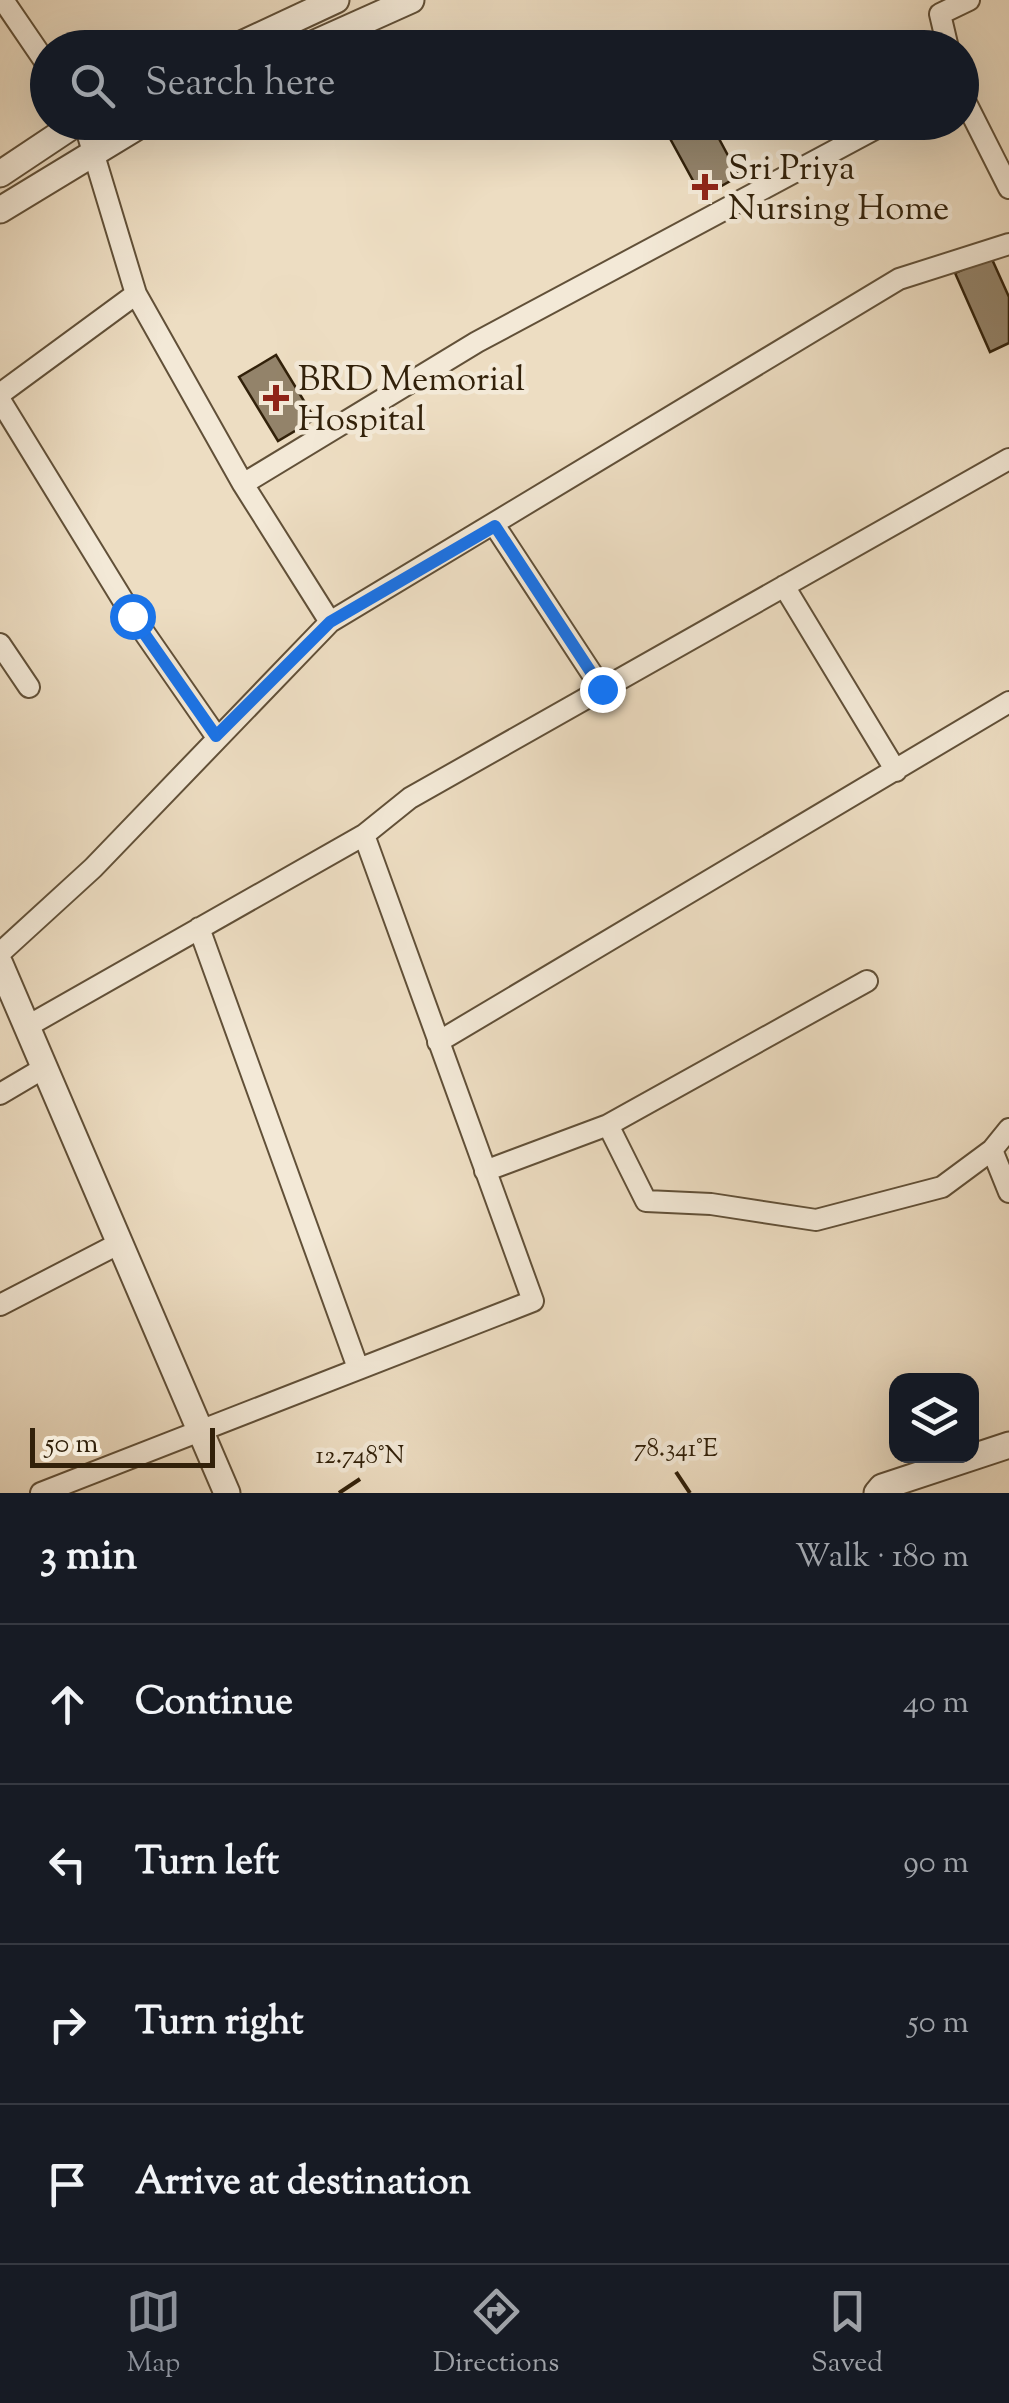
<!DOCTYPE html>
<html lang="en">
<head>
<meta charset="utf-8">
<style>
  :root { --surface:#171b24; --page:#242831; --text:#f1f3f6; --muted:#9ea1a6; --line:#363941; --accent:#8c9099 }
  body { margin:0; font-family:"Sorts Mill Goudy",serif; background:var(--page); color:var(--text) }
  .controls { position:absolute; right:30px; bottom:30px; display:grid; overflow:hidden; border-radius:20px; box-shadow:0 10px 40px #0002 }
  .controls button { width:90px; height:90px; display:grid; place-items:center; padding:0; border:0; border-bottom:2px solid var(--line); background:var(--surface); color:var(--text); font:50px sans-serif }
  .scale { position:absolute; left:30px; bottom:25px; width:185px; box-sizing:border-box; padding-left:10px; border:5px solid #32210a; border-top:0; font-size:28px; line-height:35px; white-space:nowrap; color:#32210a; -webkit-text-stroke:8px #f3e9d7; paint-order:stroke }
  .stop { position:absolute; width:30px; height:30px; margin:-22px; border:8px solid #1a73e8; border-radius:50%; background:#fff }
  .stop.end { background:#1a73e8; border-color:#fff; box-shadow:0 2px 10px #0008 }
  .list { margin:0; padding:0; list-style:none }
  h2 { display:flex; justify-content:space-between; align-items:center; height:130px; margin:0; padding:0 40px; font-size:42px }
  h2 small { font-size:32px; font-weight:400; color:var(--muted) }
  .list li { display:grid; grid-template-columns:65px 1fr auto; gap:30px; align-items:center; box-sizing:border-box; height:160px; padding:0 40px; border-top:2px solid var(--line) }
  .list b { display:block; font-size:38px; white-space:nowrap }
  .list em { font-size:32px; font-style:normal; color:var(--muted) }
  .icon { flex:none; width:55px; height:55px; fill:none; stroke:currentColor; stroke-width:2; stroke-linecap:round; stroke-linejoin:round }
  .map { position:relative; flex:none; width:1009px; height:1493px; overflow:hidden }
  .search { position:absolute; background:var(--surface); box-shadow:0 10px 40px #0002; left:30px; right:30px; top:30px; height:110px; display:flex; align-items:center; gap:25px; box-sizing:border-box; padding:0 35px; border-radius:55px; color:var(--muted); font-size:38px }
  .sheet { height:770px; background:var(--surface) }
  nav { display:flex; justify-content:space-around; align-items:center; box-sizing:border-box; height:140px; border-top:2px solid var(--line); background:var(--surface); font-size:28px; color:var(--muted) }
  nav a { display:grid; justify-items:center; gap:5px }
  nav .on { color:var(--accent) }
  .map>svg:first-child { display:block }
  .building { fill:#93836a; stroke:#32210a; stroke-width:2.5 }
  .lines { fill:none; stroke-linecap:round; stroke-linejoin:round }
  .minor-casing { stroke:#615038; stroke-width:24 }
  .tertiary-casing { stroke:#615038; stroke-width:29 }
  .minor { stroke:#f3e9d7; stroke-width:20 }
  .tertiary { stroke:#f3e9d7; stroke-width:25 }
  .route { stroke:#1a73e8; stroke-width:12 }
  .ticks { fill:none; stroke:#32210a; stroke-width:4 }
  .poi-dot { fill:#8f2418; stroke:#f3e9d7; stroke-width:4 }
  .labels { text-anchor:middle; stroke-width:9; stroke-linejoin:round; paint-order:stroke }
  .poi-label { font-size:35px; fill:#32210a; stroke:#f3e9d7; text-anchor:start }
  .ticks-label { font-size:25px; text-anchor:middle; fill:#32210a; stroke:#f3e9d7; stroke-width:9; stroke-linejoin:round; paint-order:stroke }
</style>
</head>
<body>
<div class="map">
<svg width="1009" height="1493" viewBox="0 0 1009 1493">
  <rect width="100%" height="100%" fill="#edddc2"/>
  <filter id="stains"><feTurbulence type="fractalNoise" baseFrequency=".002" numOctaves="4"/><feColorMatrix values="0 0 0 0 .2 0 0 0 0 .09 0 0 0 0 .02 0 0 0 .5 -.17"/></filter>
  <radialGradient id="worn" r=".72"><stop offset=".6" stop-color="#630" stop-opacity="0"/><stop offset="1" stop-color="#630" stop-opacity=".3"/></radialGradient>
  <!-- building -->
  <path class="building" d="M661,122H710L739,176L702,197Z
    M991,257L1009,297V343L990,352L955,273Z
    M276,355L315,419L278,441L239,377Z"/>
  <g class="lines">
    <defs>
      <path id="minor" d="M3,0L48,66
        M948,48L940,14L969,0
        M962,95L1009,188
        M84,122L136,294L243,484L330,622
        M0,394L136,294
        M0,400L132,615L216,736
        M243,484L477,342L888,122
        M495,526L602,689
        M784,586L896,771
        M0,644L29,687
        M199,928L358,1368
        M0,953L93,868L330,622L899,279L1009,244
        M26,1027L364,835L410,798L1009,459
        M438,1042L1009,702
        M0,1094L44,1068
        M608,1125L867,981
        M992,1150L1009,1192
        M485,1171L608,1125L646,1201L711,1204L816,1220L942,1187L992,1150L1009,1129
        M0,1305L120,1243
        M41,1493L533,1301L364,835"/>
      <path id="tertiary" d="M233,48L336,0
        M304,48L411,0
        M0,174L78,122
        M0,210L145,122
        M0,964L227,1493
        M877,1493L882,1487L1009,1445"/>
    </defs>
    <!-- minor casing -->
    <use href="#minor" class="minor-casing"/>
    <!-- tertiary casing -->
    <use href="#tertiary" class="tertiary-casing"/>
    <!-- minor -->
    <use href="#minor" class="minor"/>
    <!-- tertiary -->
    <use href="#tertiary" class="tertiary"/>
  </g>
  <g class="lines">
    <!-- route -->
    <path class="route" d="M132,616L216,736L330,622L495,526L602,689"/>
  </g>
  <!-- ticks -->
  <path class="ticks" d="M676,1472L690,1493M339,1493L360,1479"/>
  <!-- markers -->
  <g class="poi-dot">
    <path d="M700 172h10v10h10v10h-10v10h-10v-10h-10v-10h10z"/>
    <path d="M271 383h10v10h10v10h-10v10h-10v-10h-10v-10h10z"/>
  </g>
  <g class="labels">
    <!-- poi labels -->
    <g class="poi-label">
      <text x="728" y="179">Sri Priya<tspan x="728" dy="40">Nursing Home</tspan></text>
      <text x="298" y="390">BRD Memorial<tspan x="298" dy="40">Hospital</tspan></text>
    </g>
  </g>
  <g class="ticks-label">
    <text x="676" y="1456">78.341°E</text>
    <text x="360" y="1463">12.748°N</text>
  </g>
  <rect width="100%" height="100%" filter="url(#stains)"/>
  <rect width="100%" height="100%" fill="url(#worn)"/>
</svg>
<div class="controls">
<button><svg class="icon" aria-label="layers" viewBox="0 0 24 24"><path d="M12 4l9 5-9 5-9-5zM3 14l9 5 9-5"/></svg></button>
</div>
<div class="scale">50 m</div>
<div class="stop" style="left:132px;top:616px"></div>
<div class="stop end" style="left:602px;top:689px"></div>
<div class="search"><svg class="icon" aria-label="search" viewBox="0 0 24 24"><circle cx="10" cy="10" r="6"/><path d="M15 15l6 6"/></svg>Search here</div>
</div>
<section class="sheet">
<h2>3 min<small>Walk · 180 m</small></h2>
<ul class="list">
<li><svg class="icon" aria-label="ahead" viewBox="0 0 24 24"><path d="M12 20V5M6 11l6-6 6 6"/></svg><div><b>Continue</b></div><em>40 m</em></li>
<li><svg class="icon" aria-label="left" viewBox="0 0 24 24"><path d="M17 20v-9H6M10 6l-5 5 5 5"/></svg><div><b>Turn left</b></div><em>90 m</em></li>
<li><svg class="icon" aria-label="right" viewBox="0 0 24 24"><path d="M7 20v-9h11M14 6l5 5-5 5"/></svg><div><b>Turn right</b></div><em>50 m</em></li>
<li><svg class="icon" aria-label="arrive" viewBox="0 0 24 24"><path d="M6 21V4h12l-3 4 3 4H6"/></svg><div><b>Arrive at destination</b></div></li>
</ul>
</section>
<nav>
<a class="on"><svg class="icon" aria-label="map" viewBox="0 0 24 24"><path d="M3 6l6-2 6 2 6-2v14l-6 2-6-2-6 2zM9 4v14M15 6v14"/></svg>Map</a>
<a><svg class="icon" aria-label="directions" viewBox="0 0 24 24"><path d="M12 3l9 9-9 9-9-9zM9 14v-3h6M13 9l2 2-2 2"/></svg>Directions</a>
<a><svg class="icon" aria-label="saved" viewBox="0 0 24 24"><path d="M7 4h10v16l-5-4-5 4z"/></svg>Saved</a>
</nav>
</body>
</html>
